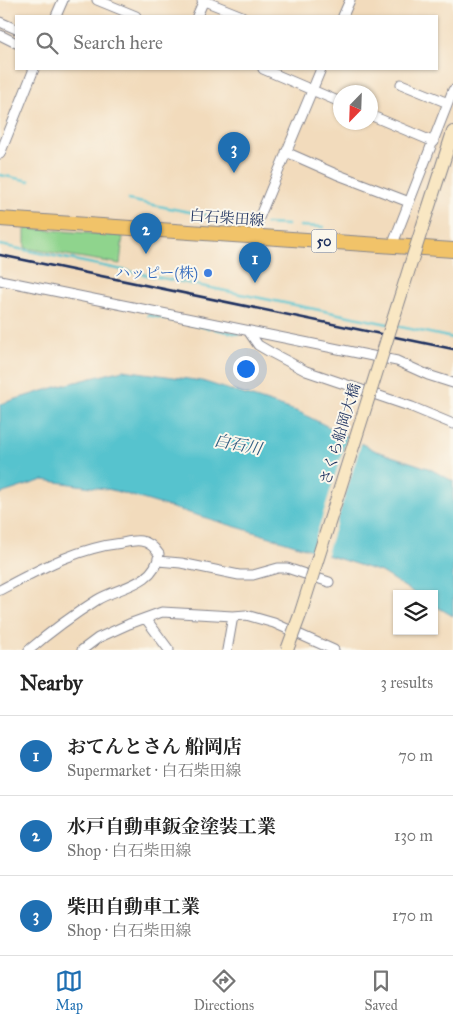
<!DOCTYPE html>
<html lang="en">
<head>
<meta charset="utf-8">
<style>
  :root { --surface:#fff; --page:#f6f6f6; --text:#222; --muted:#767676; --line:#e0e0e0; --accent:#1f6fb2 }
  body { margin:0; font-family:"IM FELL Great Primer","Noto Serif JP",serif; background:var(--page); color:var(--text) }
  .controls { position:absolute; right:15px; bottom:15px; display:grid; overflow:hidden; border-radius:0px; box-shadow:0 1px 4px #0004 }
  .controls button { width:45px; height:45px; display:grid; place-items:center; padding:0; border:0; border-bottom:1px solid var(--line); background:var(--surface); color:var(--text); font:25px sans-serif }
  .compass { position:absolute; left:333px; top:85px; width:45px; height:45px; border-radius:50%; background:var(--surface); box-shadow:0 1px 4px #0004; rotate:203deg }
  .you { position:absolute; left:245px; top:368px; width:18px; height:18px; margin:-12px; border:4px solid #fff; border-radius:50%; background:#1a73e8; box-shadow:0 0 0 8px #1a73e833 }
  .badge { display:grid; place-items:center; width:32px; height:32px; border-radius:50%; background:var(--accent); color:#fff; font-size:16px; font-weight:700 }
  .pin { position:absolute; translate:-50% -41px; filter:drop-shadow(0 1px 2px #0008) }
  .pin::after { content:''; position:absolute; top:26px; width:18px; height:15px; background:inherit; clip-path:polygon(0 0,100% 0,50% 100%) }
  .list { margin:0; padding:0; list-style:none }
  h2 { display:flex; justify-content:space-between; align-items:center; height:65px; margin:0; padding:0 20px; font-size:21px }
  h2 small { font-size:16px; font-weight:400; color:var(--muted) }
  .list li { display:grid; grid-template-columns:32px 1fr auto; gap:15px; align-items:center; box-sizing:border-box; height:80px; padding:0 20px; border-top:1px solid var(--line) }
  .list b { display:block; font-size:19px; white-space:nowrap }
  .list p { margin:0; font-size:16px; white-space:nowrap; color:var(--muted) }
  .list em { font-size:16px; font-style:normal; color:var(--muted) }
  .icon { flex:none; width:28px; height:28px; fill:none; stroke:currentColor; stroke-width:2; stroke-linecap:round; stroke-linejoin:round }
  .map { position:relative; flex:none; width:453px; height:650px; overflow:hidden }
  .search { position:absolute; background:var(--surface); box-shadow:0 1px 4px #0004; left:15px; right:15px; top:15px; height:55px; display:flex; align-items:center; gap:12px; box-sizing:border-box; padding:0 18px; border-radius:0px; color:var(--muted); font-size:19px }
  .sheet { height:305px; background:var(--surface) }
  nav { display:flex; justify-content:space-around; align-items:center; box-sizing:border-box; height:70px; border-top:1px solid var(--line); background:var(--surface); font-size:14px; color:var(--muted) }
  nav a { display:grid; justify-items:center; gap:2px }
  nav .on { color:var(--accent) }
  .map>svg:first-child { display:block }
  .green { fill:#8fd48d; stroke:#558276 }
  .water { fill:#56c3ce; stroke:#387996 }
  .pier { fill:#f2dbbc }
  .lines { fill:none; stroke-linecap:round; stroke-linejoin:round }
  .stream { stroke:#56c3ce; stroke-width:2.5 }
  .street-casing { stroke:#86858d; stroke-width:11 }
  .secondary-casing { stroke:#86858d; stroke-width:14 }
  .primary-casing { stroke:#86858d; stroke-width:16 }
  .street { stroke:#fff; stroke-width:9 }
  .secondary { stroke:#f9e7c3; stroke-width:12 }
  .primary { stroke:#f1c369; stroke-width:14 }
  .rail { stroke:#1b2f5e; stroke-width:2.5 }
  .secondary-bridge-casing { stroke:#86858d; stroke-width:14; stroke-linecap:butt }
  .secondary-bridge { stroke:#f9e7c3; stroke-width:12 }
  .shop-dot { fill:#3f7fe0; stroke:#fbf7ec; stroke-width:2 }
  .labels { text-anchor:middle; stroke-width:4; stroke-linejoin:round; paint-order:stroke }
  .shield { fill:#fbf7ec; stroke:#5e6b89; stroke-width:1 }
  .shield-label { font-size:14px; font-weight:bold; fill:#1b2f5e }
  .street-label { font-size:15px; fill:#1b2f5e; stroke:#fbf7ec }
  .shop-label { font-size:15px; fill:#366cbe; stroke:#fbf7ec; text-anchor:end }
  .water-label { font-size:16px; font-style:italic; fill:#2d5b80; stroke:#fbf7ec }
</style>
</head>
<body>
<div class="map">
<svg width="453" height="650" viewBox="0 0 453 650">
  <rect width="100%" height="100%" fill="#fbf7ec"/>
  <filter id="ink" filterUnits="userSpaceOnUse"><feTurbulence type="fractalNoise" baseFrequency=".02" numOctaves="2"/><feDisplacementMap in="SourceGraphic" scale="10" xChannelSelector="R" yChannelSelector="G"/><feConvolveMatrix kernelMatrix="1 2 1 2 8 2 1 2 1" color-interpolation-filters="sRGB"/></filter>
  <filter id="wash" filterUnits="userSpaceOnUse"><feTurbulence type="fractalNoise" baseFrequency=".0096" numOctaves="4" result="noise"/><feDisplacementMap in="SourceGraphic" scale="20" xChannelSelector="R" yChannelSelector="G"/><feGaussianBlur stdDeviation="1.12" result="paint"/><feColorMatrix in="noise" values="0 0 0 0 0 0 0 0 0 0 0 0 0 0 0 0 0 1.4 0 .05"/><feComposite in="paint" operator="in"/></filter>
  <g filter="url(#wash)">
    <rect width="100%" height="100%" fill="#f2dbbc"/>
    <!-- green -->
    <path class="green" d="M25,228L123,236L120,264L25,248Z"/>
    <!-- water -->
    <path class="water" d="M123,370L202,381L299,412L376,451L428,468L453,481V616L434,605V594H416L381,572L267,536L112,490L43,480L0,494V404L56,387Z"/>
    <!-- pier -->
    <path class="pier" d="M348,434L362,441L326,557L311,552Z"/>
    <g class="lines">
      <!-- stream -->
      <path class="stream" d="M0,175L30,181
        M128,200L251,224
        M266,224L288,225
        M300,226L324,227
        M0,245L388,324
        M148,315L176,321
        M184,323L209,328
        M396,326L453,338
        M215,329L238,334"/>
    </g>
  </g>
  <g filter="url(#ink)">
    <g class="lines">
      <defs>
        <path id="street" d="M97,0L136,16
          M202,0L242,16
          M56,16L63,0
          M197,16L204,0
          M343,16L350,0
          M0,22L16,29
          M0,35L16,43
          M263,69L340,102
          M401,84L448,103
          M370,115L434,142
          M286,152L336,174L409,202
          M0,154L34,69
          M255,237L259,218L321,69
          M392,246L453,90
          M0,280L397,361L428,375L453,383
          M249,332L258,345L270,352L306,371L412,407L453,424
          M158,561L181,563L239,575H253L278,568H287L329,582
          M0,590C40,569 77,548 122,543C127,542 135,540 141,541C149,542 155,548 159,554C155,585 118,587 97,600C73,615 50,632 29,650
          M146,619L169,650
          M82,650L98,638L129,624L162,612L233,616L246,615L274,623L334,650
          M227,650L233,616"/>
        <path id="secondary" d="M422,228L453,132"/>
        <path id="primary" d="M0,219L453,250"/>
      </defs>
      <!-- street casing -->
      <use href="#street" class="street-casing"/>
      <!-- secondary casing -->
      <use href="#secondary" class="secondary-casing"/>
      <!-- primary casing -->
      <use href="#primary" class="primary-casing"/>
      <!-- street -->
      <use href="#street" class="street"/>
      <!-- secondary -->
      <use href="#secondary" class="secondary"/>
      <!-- primary -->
      <use href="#primary" class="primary"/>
      <!-- rail -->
      <path class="rail" d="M0,255L453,349"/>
      <defs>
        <path id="secondary-bridge" d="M287,650L300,615L422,228"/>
      </defs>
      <!-- secondary-bridge casing -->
      <use href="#secondary-bridge" class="secondary-bridge-casing"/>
      <!-- secondary-bridge -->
      <use href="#secondary-bridge" class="secondary-bridge"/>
    </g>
  </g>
  <!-- markers -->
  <circle class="shop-dot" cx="208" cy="273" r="5"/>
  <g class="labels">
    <!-- shield labels -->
    <rect class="shield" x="311.5" y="229.5" width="25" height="23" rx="4"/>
    <g class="shield-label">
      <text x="324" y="246">50</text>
    </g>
    <!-- street labels -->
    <g class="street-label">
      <text transform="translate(227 218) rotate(4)" y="5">白石柴田線</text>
      <text transform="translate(340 434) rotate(-73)" y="5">さくら船岡大橋</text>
    </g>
    <!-- shop labels -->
    <g class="shop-label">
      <text x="198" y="278">ハッピー(株)</text>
    </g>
    <!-- water labels -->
    <g class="water-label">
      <text transform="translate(238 444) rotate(11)" y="6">白石川</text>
    </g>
  </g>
</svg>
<div class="controls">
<button><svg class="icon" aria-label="layers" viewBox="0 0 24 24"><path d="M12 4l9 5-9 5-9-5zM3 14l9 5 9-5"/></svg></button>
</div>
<svg class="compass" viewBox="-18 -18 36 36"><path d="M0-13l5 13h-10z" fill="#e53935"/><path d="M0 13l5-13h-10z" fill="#767676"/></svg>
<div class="you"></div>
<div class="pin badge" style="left:255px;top:283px">1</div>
<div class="pin badge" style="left:146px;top:254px">2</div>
<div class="pin badge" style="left:234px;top:173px">3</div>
<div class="search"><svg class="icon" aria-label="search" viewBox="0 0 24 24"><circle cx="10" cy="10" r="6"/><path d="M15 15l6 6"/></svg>Search here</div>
</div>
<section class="sheet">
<h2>Nearby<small>3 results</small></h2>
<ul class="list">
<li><span class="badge">1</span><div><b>おてんとさん 船岡店</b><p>Supermarket · 白石柴田線</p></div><em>70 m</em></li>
<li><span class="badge">2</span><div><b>水戸自動車鈑金塗装工業</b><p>Shop · 白石柴田線</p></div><em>130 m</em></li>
<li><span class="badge">3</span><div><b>柴田自動車工業</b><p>Shop · 白石柴田線</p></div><em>170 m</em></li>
</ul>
</section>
<nav>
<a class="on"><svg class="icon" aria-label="map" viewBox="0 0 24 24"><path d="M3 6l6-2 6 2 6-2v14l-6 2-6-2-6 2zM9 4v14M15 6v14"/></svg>Map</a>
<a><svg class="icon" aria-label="directions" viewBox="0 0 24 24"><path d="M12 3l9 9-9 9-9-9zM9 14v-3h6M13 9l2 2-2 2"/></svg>Directions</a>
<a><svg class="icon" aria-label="saved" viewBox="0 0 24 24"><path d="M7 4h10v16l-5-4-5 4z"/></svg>Saved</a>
</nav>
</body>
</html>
